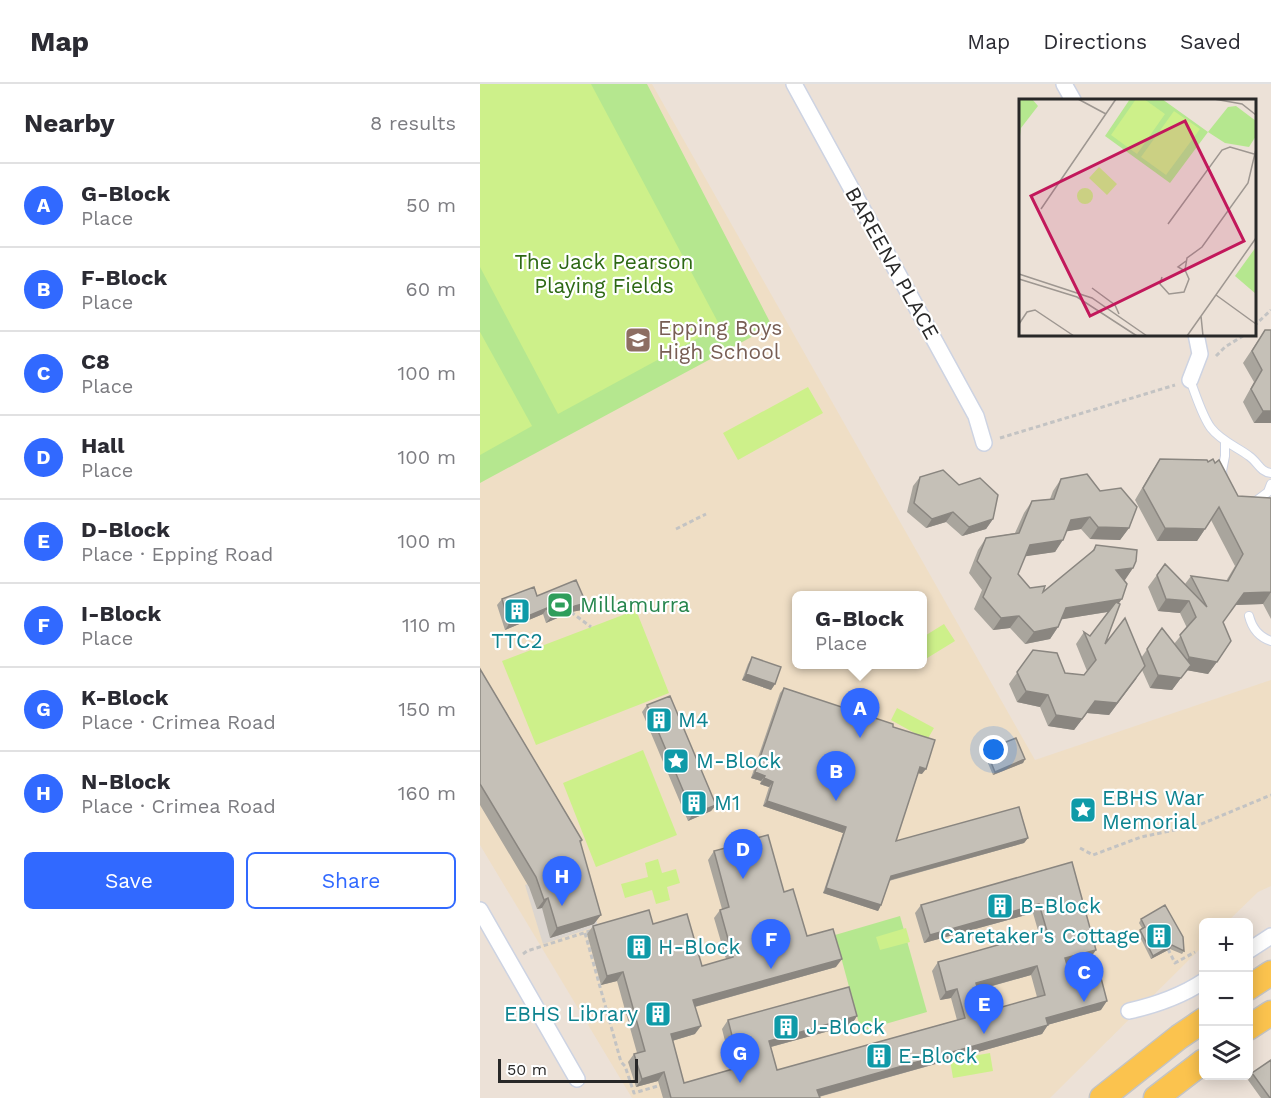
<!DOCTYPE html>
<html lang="en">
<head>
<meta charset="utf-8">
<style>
  :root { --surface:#fff; --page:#f2f2f3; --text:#2b2b33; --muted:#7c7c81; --line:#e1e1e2; --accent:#3169ff }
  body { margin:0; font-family:"Work Sans",sans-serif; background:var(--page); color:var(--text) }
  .controls { position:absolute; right:18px; bottom:18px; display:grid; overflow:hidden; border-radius:9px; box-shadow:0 3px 15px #0003 }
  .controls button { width:54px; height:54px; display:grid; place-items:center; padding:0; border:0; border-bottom:2px solid var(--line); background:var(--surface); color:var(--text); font:30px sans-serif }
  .scale { position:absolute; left:18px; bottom:15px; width:140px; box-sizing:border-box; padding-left:6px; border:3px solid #282828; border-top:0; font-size:16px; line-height:21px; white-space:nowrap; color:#282828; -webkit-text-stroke:4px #fff; paint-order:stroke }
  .you { position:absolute; left:514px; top:666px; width:21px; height:21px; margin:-15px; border:4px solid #fff; border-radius:50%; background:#1a73e8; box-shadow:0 0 0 9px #1a73e833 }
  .badge { display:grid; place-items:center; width:39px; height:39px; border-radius:50%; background:var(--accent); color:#fff; font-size:20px; font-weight:700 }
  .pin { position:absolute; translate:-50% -50px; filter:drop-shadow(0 2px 3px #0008) }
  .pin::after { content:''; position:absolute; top:32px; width:21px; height:18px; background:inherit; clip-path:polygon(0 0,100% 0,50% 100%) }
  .popup { position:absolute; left:312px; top:507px; width:135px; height:78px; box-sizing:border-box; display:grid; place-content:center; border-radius:9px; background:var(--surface); filter:drop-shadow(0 2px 4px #0005); font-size:20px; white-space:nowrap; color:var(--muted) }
  .popup b { font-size:22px; color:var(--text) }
  .popup::after { content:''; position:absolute; left:50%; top:100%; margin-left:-12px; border:12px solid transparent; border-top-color:var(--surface) }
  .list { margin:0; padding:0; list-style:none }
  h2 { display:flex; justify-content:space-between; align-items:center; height:78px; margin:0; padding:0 24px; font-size:26px }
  h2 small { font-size:20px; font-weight:400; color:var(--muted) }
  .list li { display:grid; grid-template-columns:39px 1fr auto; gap:18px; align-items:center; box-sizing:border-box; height:84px; padding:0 24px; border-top:2px solid var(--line) }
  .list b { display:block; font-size:22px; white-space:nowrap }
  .list p { margin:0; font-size:20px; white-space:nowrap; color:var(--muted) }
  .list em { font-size:20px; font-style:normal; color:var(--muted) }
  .actions { display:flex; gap:12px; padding:18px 24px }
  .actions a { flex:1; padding:14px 0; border:2px solid var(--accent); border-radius:9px; text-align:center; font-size:21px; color:var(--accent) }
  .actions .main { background:var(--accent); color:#fff }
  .icon { flex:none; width:33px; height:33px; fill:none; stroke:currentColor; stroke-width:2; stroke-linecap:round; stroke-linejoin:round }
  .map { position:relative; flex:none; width:791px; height:1014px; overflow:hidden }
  header { display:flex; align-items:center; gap:36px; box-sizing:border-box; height:84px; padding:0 30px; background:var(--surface); border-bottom:2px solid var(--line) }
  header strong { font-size:28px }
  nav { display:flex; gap:33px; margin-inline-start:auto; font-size:21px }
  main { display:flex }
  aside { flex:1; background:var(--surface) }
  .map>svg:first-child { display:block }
  .education { fill:#efdec5; fill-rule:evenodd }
  .green { fill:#b5e78f }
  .pitch { fill:#cdf08a }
  .plaza { fill:#dbd5cf }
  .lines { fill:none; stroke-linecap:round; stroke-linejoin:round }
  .service-casing { stroke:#cdd3e2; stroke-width:10 }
  .minor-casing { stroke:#cdd3e2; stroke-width:18 }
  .primary-casing { stroke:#c3c3c3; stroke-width:27 }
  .path { stroke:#c3c3c3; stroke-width:3; stroke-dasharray:4.5 3; stroke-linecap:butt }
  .service { stroke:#fff; stroke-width:8 }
  .minor { stroke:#fff; stroke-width:15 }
  .primary { stroke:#fbc34e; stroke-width:24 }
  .wall { fill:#a9a59d; fill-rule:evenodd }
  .shaded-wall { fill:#8a8680 }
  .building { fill:#c5c0b7; stroke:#8a8680; stroke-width:1.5; fill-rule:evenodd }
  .labels { text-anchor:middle; stroke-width:4.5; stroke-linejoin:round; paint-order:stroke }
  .park-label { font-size:21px; fill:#2d6814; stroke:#fff }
  .street-label { font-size:21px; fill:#282828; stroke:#fff }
  .education-label { font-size:21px; fill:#785e54; stroke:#fff; text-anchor:start }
  .leisure-label { font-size:21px; fill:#27864d; stroke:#fff; text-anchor:start }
  .culture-label { font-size:21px; fill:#0d838f; stroke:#fff; text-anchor:start }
  .inset-road { fill:none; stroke:#9e9791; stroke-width:1.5 }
  .view { fill:#c2185b; fill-opacity:0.15; stroke:#c2185b; stroke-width:3 }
  .inset-edge { fill:none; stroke:#282828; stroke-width:3 }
</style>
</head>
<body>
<header>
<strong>Map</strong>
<nav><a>Map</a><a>Directions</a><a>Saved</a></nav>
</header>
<main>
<aside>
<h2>Nearby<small>8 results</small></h2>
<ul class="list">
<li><span class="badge">A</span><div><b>G-Block</b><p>Place</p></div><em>50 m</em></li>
<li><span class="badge">B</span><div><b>F-Block</b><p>Place</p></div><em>60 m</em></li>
<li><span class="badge">C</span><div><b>C8</b><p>Place</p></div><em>100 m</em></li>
<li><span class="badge">D</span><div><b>Hall</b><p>Place</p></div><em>100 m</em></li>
<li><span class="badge">E</span><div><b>D-Block</b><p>Place · Epping Road</p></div><em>100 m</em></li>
<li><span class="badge">F</span><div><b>I-Block</b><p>Place</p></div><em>110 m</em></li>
<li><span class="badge">G</span><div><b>K-Block</b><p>Place · Crimea Road</p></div><em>150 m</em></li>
<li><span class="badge">H</span><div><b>N-Block</b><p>Place · Crimea Road</p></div><em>160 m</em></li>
</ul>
<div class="actions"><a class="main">Save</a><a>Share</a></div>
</aside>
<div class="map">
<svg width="791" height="1014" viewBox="0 0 791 1014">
  <rect width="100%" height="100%" fill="#ece1d7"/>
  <!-- education -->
  <path class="education" d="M0,0H172L555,676L791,596V802L778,808L747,838H724L723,862L570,1014H152L0,761ZM317,512H443V580H317Z"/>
  <!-- green -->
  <path class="green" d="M0,0H167L292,242L0,399Z
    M420,832L447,928L381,947L355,851Z"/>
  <!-- pitch -->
  <path class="pitch" d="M0,0H111L240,242L78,330L0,183Z
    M0,248L52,342L0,371Z
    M328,303L343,329L258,376L243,349Z
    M156,526L189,609L56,661L22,577Z
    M464,540L475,557L444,576L443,553Z
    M417,624L454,644L447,656L411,636Z
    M163,666L197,751L116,783L83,699Z
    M178,775L182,789L196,785L200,799L187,803L190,816L176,820L172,806L145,814L141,800L168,793L165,779Z
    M426,844L430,858L400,866L396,853Z
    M510,969L513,987L473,994L470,976Z"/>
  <!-- plaza -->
  <path class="plaza" d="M100,784L118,842L63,860L45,801Z"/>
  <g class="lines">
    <defs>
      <path id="service" d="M710,296C716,311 722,332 731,344C741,357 757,363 769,372C778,378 780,388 791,389
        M743,393L742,387L745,372V357
        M774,417H776L788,408L791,400
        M769,532C772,544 779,553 791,557"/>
      <path id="minor" d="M314,0L496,332L504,359
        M584,0L593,16
        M710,296L720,270L716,250
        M0,826L97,995
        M768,867L791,852
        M649,927C676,921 700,913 724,897"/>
      <path id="primary" d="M768,904L791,889
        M768,944L791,929
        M622,1014L699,953L724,936
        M676,1014L724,977"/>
    </defs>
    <!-- service casing -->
    <use href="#service" class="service-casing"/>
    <!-- minor casing -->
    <use href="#minor" class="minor-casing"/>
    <!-- primary casing -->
    <use href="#primary" class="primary-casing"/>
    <!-- path -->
    <path class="path" d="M774,242L791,226
      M736,272L745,263L766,250
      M520,354L695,301
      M196,445L226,430
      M91,528L111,543
      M600,764L613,771L661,753L719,741L791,711
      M105,849L141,978L145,982L154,1009L181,1001
      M688,865L695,879L715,868
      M43,870L47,867L113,846"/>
    <!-- service -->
    <use href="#service" class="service"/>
    <!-- minor -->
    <use href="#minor" class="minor"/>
    <!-- primary -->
    <use href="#primary" class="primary"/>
  </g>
  <!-- wall -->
  <path class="wall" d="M785,246H791V339H774L763,318L774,298L763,279Z
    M680,375L735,379L758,412L791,414V535L783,520L755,521L743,538L751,557L728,590L707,586L692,606L670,604L662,586L629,631L607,629L594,646L568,642L560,623L537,618L529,600L553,566L585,589L604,591L607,587L596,560L604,548L610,552L628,528L582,535L578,543L570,555L545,560L530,544L513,546L494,525L502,506L489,489L498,466L506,454L535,449L544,429L552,417L570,415L573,407L581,395L649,444L640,456L610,455L601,445L587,447L575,468L545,472L538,490L550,504L563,508L611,469L616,461L653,484L644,496L639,519L625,560L661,574L682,544L694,560L707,544L700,529L678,527L668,503L685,480L705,500L711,492L746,497L755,482L731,436L717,457H677L655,416L672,387Z
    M440,393L513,435L506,445L482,452L466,438L446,444L427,428L433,402Z
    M57,512L102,526L91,528L66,539L63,530L25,546L17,521L22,515Z
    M272,573L295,600L291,606L262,596L268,580Z
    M0,585L102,756L101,759L114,840L70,854L62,824L57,825L49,803L0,721Z
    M304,604L413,643L442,690L438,689L416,757L548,754L544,759L409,797L401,821L398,827L343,809L363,749L283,722L289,703L280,700L281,697L271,694L300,609Z
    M167,621L236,721L231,727L208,737L162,628Z
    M506,666L545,675L543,679L513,691L504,670Z
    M250,752L269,756L304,808L327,852L356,883L215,923V950L192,957L204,999L252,985L242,945L248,936L377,932L371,941L291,963L297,986L477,936L471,914L460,916L452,887L458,878L559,850L553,829L444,859L435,829L441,821L592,778L616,866L610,874L587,881L593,901L621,926L567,941L562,950L339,1013L340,1014H183L178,997L156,1003L148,978L154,970L157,969L137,897L121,901L107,850L113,842L173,840L222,882L246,875L234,834L240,826L242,825L228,776L234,767L245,764L244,760ZM551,891L557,913L504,928L498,906Z
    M661,835L704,867L702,870L690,865L671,875L658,849L662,844L659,839Z
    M772,989L791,1014H781L768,996Z"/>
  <!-- shaded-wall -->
  <path class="shaded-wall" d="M783,327H791V339H774Z
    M473,428L466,438L446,444L452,435Z
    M610,433L601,445L583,448L591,436Z
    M513,435L506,445L482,452L489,443Z
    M618,443L649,444L640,456L610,455Z
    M685,444L725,445L717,457H677Z
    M583,456L575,468L541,473L550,461Z
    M653,484L645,496L628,498L636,486Z
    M791,508L783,520L755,521L764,509Z
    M642,515L633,527L578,536L586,524Z
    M686,515L709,517L700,529L678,527Z
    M106,519L102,526L91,528L66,539L71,533L95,522Z
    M67,524L63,530L25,546L29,540Z
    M539,532L530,544L513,546L521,534Z
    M578,543L570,555L545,560L554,548Z
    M709,573L737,578L728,590L700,585Z
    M266,590L295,600L291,606L262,596Z
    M678,591L701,594L692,606L670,604Z
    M657,594L629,631L607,629L594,646L568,642L576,631L615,617Z
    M546,607L568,611L560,623L537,618Z
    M545,675L543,679L513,691L515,688Z
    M440,683L446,685L442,690L437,689Z
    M275,688L285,692L281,697L271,694Z
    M284,694L293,698L289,703L280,700Z
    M287,717L366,743L363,749L283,722Z
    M236,721L231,727L208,737L213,730Z
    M548,754L544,759L407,797L411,792Z
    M346,804L401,821L398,827L343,809Z
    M68,814L62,824L57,825L64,816Z
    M559,820L553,829L444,859L450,851Z
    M121,831L114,840L70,854L77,844Z
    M692,861L690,865L671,875L673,872Z
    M616,866L610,874L579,883L585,874Z
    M362,875L356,883L207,925L213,916Z
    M557,882L551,891L490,908L496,899Z
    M143,888L137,897L121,901L127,892Z
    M477,905L471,914L460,916L466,908Z
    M627,917L621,926L560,943L566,934Z
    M377,932L371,941L283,965L289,957Z
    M568,941L562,950L334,1014L337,1006Z
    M221,942L215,950L185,959L191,950Z
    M184,988L178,997L156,1003L162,995Z"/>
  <!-- building -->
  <path class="building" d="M785,246H791V327H783L771,305L782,286L772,267Z
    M680,375L727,376L728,378L733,375L735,379L739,376L758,412L791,414V508L764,509L743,538L751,557L737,578L709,573L700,551L716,533L709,517L686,515L677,491L685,480L727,523L711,492L748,497L763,470L739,423L725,445L685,444L663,404Z
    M463,386L479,401L500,394L518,411L513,435L489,443L473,428L452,435L434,419L440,393Z
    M607,390L620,407L641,404L657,423L649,444L618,443L610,433L591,436L583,456L550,461L538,490L550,504L565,502L563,508L614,466L616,461L657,466L656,477L653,484L636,486L647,500L642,515L586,524L578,543L554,548L539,532L521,534L503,513L511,494L497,477L506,454L539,449L552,417L574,415L581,395Z
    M96,496L106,519L95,522L71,533L67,524L29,540L22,515L54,503L57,512Z
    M636,518L640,520L625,560L645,534L665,582L637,619L615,617L602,635L576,631L568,611L546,607L537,588L553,566L577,569L585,589L604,591L616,576L604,548L610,552Z
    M682,544L711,581L701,594L678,591L667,565Z
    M272,573L301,583L295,600L266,590Z
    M0,585L102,756L100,757L121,831L77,844L68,814L64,816L56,793L0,700Z
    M304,604L413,640V643L455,656L446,685L440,683L416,757L539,723L548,754L411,792L401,821L346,804L366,743L287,717L293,698L284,694L285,692L275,688Z
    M190,612L236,721L213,730L167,621Z
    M536,654L545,675L515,688L506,666Z
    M267,747L269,756L288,751L304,808L313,805L327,852L353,845L362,875L213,916L221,942L191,950L204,999L260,983L248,936L369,903L377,932L289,957L297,986L485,934L477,905L466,908L458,878L567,847L559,820L450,851L441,821L592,778L616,866L585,874L593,901L621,894L627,917L566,934L568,941L337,1006L340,1014H191L184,988L162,995L154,970L165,967L143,888L127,892L113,842L169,826L173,840L207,830L222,882L253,873L240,826L249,823L234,767L253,762L250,752ZM557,882L565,911L504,928L496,899Z
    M685,821L703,853L704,867L692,861L673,872L660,846L665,843L661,835Z
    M791,976V1014H790L772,989Z"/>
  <!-- icons -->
  <defs>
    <symbol id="school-square" viewBox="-11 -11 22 22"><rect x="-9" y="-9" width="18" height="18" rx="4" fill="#8d6e63" stroke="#fff"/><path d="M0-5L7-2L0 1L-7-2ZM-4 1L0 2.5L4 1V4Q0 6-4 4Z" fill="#fff"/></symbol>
    <symbol id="stadium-square" viewBox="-11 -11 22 22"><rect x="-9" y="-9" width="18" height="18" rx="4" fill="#2e9e5b" stroke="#fff"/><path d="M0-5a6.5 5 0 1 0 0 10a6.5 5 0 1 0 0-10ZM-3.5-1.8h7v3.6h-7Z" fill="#fff"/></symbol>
    <symbol id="building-square" viewBox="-11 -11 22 22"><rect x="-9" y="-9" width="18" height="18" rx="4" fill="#0f9aa8" stroke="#fff"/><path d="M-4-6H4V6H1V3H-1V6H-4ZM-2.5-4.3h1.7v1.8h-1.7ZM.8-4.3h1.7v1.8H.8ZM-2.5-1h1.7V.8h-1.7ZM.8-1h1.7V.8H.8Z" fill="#fff"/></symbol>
    <symbol id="sight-square" viewBox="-11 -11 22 22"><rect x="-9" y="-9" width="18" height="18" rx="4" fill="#0f9aa8" stroke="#fff"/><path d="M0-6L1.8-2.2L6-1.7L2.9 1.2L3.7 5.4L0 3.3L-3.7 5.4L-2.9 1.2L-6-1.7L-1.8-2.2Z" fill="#fff"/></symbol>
  </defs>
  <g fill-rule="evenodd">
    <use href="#school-square" x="143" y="241" width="30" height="30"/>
    <use href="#stadium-square" x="65" y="506" width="30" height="30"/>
    <use href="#building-square" x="22" y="512" width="30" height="30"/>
    <use href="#building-square" x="164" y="621" width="30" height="30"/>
    <use href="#sight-square" x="181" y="662" width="30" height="30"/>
    <use href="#building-square" x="199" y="704" width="30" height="30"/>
    <use href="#sight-square" x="588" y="711" width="30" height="30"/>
    <use href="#building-square" x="505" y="807" width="30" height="30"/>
    <use href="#building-square" x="664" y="837" width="30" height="30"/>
    <use href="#building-square" x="144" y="848" width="30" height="30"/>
    <use href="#building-square" x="163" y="915" width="30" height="30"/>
    <use href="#building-square" x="291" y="928" width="30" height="30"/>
    <use href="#building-square" x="384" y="957" width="30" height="30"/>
  </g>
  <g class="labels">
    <!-- park labels -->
    <g class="park-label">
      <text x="124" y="185">The Jack Pearson<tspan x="124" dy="24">Playing Fields</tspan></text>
    </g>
    <!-- street labels -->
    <g class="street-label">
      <text transform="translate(412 179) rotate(61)" y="7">BAREENA PLACE</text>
    </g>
    <!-- education labels -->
    <g class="education-label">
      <text x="178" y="251">Epping Boys<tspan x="178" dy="24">High School</tspan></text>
    </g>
    <!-- leisure labels -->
    <g class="leisure-label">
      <text x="100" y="528">Millamurra</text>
    </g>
    <!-- culture labels -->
    <g class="culture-label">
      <text x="37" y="564" text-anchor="middle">TTC2</text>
      <text x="198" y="643">M4</text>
      <text x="216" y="684">M-Block</text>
      <text x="622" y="721">EBHS War<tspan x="622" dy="24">Memorial</tspan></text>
      <text x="234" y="726">M1</text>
      <text x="540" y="829">B-Block</text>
      <text x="660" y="859" text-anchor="end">Caretaker's Cottage</text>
      <text x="178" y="870">H-Block</text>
      <text x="158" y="937" text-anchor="end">EBHS Library</text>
      <text x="326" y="950">J-Block</text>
      <text x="418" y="979">E-Block</text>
    </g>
  </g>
  <!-- overview -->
  <g transform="translate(539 15)">
    <rect width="237" height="237" fill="#ece1d7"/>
    <path d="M0,0H13L19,7L2,29L0,45ZM111,0H143L189,33L209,8L217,7L237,22V37L230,48L206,44L189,33L151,84L86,37ZM237,148V195L216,177Z" fill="#b5e78f"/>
    <path d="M117,0H125L146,15L118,55L92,36ZM155,12L181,30L147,76L122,58ZM80,68L98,85L88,96L70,79ZM58 97a8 8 0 1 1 16 0a8 8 0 1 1-16 0Z" fill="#cdf08a"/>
    <path class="inset-road" d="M59,0L87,15M195,0L223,5L237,16M22,110L97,0M149,125L203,51L211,48L235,55M166,172L159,168L167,162M0,175L73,199L128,237M143,178L141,185L150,195L165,193L170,180L166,171L168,159L183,148L229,84L237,50M0,180L58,198L118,237M73,189L96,206L100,215M197,196L237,225M182,217L184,237M0,225L8,213L16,211L55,237M168,237L237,139"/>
    <path class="view" d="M166,22L225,142L71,217L12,97Z"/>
    <rect width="237" height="237" class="inset-edge"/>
  </g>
</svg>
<div class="controls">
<button>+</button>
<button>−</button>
<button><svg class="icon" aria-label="layers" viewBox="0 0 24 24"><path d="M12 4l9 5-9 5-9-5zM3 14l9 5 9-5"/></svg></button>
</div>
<div class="scale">50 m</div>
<div class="you"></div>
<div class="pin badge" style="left:380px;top:654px">A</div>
<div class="popup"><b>G-Block</b>Place</div>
<div class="pin badge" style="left:356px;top:717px">B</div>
<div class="pin badge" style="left:604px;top:918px">C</div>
<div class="pin badge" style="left:263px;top:795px">D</div>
<div class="pin badge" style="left:504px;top:950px">E</div>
<div class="pin badge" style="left:291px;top:885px">F</div>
<div class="pin badge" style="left:260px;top:999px">G</div>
<div class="pin badge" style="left:82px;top:822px">H</div>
</div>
</main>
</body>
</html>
